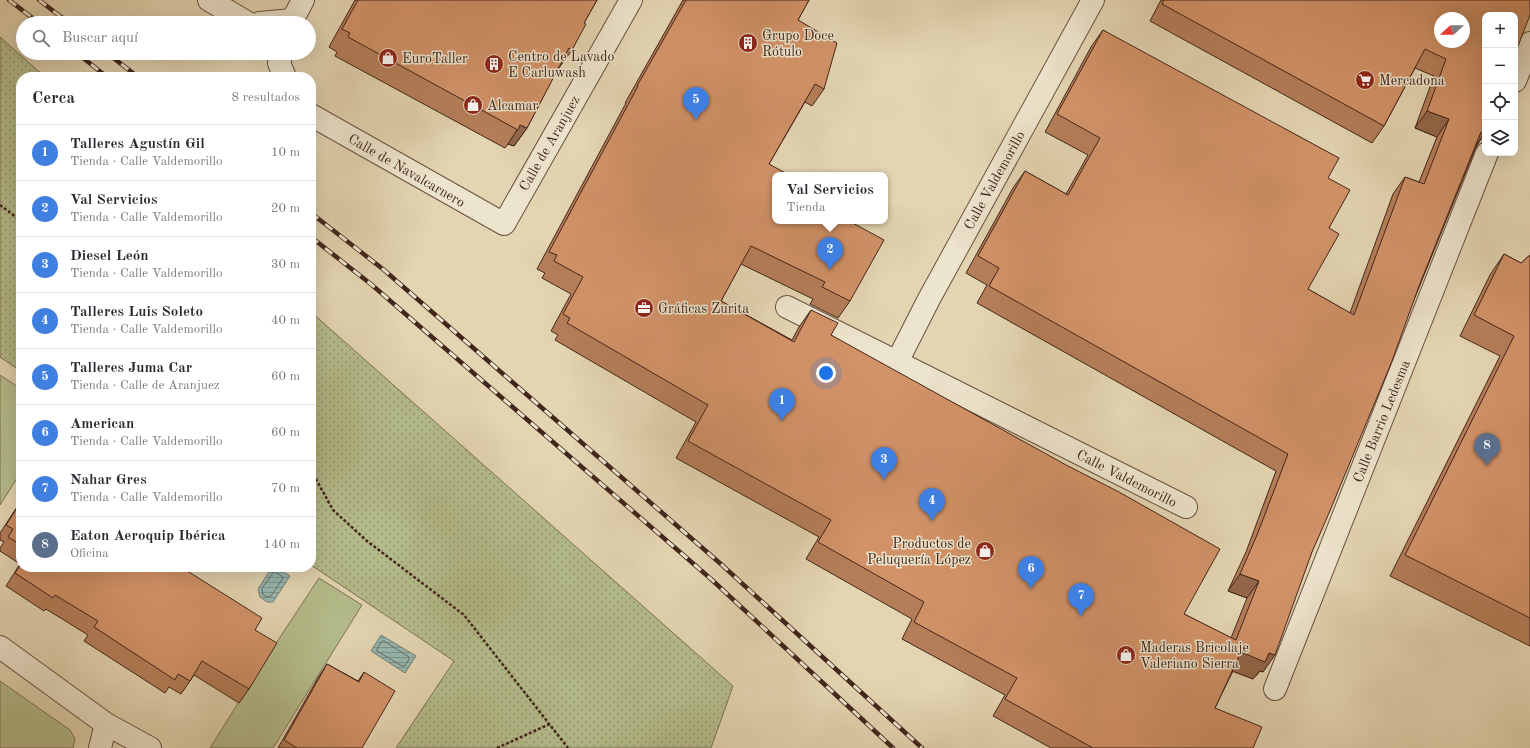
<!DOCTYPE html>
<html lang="es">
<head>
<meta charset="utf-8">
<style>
  :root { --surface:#fff; --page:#f2f2f3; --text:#2b2b33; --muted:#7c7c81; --line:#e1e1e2; --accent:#7c3aed }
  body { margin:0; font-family:"Old Standard TT",serif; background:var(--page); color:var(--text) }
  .controls { position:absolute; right:12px; top:12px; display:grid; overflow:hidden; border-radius:8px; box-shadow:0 4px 16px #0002 }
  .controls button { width:36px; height:36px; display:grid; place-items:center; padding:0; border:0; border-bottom:1px solid var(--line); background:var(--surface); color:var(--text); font:20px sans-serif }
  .compass { position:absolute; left:1434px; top:12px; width:36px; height:36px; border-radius:50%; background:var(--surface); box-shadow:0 4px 16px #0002; rotate:249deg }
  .you { position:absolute; left:826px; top:373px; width:14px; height:14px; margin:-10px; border:3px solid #fff; border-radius:50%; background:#1a73e8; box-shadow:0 0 0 6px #1a73e833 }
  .badge { display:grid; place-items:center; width:26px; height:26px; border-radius:50%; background:var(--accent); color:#fff; font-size:13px; font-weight:700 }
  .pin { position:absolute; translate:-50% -33px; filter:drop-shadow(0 1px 2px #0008) }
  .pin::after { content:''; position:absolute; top:21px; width:14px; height:12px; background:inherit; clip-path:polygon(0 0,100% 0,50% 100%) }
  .popup { position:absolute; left:772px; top:172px; width:116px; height:52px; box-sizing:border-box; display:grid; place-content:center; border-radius:8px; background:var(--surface); filter:drop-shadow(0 1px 3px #0005); font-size:13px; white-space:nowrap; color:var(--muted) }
  .popup b { font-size:15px; color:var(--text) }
  .popup::after { content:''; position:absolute; left:50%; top:100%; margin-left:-8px; border:8px solid transparent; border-top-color:var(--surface) }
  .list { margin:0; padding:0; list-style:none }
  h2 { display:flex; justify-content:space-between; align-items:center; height:52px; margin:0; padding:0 16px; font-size:17px }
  h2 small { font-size:13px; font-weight:400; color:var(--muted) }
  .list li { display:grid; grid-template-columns:26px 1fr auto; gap:12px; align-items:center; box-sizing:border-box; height:56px; padding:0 16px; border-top:1px solid var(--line) }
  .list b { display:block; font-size:15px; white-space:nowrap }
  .list p { margin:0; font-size:13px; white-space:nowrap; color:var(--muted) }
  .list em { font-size:13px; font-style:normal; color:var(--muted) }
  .icon { flex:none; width:22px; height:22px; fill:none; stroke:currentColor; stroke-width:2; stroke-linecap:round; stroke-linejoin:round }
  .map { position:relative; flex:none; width:1530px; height:748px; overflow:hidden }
  .search { position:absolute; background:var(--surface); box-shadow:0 4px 16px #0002; left:16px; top:16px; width:300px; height:44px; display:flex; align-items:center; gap:10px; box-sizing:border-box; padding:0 14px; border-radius:22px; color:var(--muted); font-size:15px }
  .panel { position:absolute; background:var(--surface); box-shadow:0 4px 16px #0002; left:16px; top:72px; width:300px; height:500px; border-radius:16px }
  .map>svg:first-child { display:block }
  .green { fill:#b5bd8c; stroke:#7c7154 }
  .park { fill:url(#park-dots); stroke:#7c7154 }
  .water { fill:url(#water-rules); stroke:#747d74 }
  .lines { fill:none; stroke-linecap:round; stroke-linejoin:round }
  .shore { stroke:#6c6e66; stroke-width:1 }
  .minor-casing { stroke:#6a5141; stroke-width:24 }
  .path { stroke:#42251b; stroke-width:2.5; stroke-dasharray:3 2; stroke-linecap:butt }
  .minor { stroke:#ede4cd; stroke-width:22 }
  .rail-casing { stroke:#42251b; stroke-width:4.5 }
  .rail { stroke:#ede4cd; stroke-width:3; stroke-dasharray:9; stroke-linecap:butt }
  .wall { fill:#b57e59; stroke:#42251b }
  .shaded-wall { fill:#936649; stroke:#42251b }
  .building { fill:#d29268; stroke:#42251b; fill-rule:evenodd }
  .labels { text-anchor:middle; stroke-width:3; stroke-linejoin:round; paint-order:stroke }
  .poi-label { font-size:14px; fill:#42251b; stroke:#ede4cd; text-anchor:start }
  .street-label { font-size:14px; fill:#42251b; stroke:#ede4cd }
</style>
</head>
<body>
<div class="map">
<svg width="1530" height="748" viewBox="0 0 1530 748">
  <defs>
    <pattern id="park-dots" width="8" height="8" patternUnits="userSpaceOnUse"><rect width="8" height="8" fill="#b5bd8c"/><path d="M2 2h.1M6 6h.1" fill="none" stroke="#959972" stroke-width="1.8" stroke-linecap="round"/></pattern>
    <pattern id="water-rules" width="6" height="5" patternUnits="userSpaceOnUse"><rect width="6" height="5" fill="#95b8b0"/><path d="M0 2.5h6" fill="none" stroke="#7b958e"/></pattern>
  </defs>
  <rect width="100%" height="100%" fill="#e4d5b2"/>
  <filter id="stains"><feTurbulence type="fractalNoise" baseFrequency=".005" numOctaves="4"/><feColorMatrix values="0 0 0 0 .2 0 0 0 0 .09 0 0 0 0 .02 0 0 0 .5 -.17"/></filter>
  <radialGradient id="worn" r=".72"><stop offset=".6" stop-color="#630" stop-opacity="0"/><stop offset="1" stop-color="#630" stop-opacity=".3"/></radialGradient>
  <!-- green -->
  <path class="green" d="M0,375L21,389V472L0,505Z
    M319,578L362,605L273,748H210L267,657Z
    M0,681L70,730L75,739L73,748H0Z"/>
  <!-- park -->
  <path class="park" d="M0,37L45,77H21V371L0,357Z
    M311,312L733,686L711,748H396L454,661L311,565Z"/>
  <!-- water -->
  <path class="water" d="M272,567H276L290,576L273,602H267L260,597L258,589Z
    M381,635L416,656L405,673L371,651Z"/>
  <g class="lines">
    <!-- shore -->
    <path class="shore" d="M274,572L282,576L283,578L271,596L267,597L263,595L262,589Z
      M384,641L409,657V659L405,666H402L377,651V649L381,642Z"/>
    <defs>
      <path id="minor" d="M209,0L248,23
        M1093,0L929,299L897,362L1186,507
        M260,23L292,20
        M291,23L303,0
        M282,53L279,63L285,77
        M1515,81L1530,43
        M311,115L504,224L631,0
        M787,307L897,362
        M0,647L106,724L150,748
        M1275,689L1487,153
        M100,748L106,724"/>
    </defs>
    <!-- minor casing -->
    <use href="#minor" class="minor-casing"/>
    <!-- path -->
    <path class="path" d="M0,205L21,221
      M311,470L333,510L367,541L464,615L568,748
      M497,748L550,724"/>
    <!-- minor -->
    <use href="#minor" class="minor"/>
    <defs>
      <path id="rail" d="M9,0L39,23
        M39,0L69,23
        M77,53L107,77
        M107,53L138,77
        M311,213L384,270L722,565L922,748
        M311,237L372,285L711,579L893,748"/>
    </defs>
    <!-- rail casing -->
    <use href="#rail" class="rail-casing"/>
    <!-- rail -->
    <use href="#rail" class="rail"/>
  </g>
  <!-- wall -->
  <path class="wall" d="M355,0H597L584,23L572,50L559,68H558L527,128L514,146L508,144L505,148L335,56L337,52L329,47Z
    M683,0H809L798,20L824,89L812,106L805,102L769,164L850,301L838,318L810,304L813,299L741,264L721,301L792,340L799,327L811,310L831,335L1184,614L1231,638L1247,598L1228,591L1246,552L1276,471L977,303L987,285L966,273L1013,188L1025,171L1066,194L1088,155L1045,132L1091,47L1103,30L1328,178L1329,228L1308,289L1350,313L1393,194L1405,177L1419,182L1437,137L1415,128L1434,76L1415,68L1384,126L1372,143L1150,21L1161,0H1530L1485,133L1476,147L1263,672L1260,671L1253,679L1233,671L1215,708L1253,748H1051L993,716L1005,695L902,639L912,619L806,559L819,537L676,458L696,422L555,340L558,335L551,331L571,294L542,278L545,273L537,269L626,103H625Z
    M1504,254L1521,263L1530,255V646L1390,576L1500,356L1460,336L1490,275Z
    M21,501V567L255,630L249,689L239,703L194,675L181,694L169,687L165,693L84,641L88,635L46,609L44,611L6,586L20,564L0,551V548L4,542L0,540V533Z
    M327,664L358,681L364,672L362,748H278L318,678Z"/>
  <!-- shaded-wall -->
  <path class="shaded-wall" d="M1427,111L1449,119L1437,137L1415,128Z
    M520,125L527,128L514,146L508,144Z
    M1481,132L1485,133L1473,150Z
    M1240,574L1259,581L1247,598L1228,591Z
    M1241,652L1269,653L1275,655L1263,672L1260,671L1253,679L1229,670Z"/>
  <!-- building -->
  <path class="building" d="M358,0H597L584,23L586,24L572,50L569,48L527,128L520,125L518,130L348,37L350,33L342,29Z
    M686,0H809L798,20L837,43L824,89L815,84L769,164L789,175H775V221H849L884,240L850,301L822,287L825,282L751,246L721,301L794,342L811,310L838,323L831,335L1068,466L1119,492L1220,549L1184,614L1236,640L1259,581L1240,574L1257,535L1288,454L989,286L999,268L978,256L1025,171L1068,195L1100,138L1057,114L1103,30L1339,158L1328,178L1350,190L1329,228L1339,234L1308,289L1354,315L1405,177L1424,184L1449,119L1427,111L1446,59L1425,49L1384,126L1162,4L1164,0H1530V15L1515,54V15H1485V133L1481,132L1419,286L1392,361L1329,513L1312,552L1275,655L1269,653L1265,662L1241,652L1215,708L1262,727L1253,748H1093L1005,699L1017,678L914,622L924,602L818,542L831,520L688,441L708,405L567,323L570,318L563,314L583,277L554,261L557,255L549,252L638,86H637ZM1440,18H1464V42H1440Z
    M1504,254L1521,263L1530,255V618L1405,555L1514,336L1474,315Z
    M21,502V545L8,537L13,529L6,525Z
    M21,564V567H181L262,618L255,630L277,643L249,689L202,661L190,681L178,674L175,680L94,627L98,621L55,595L53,598L15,573Z
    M327,664L359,682L364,672L395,691L362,748H297L284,740Z"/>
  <!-- icons -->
  <defs>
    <symbol id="building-disc" viewBox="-11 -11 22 22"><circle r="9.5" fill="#8f2418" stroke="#ede4cd"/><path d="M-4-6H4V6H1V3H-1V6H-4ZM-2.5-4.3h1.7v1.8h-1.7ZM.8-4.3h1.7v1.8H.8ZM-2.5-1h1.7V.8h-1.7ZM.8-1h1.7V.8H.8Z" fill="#fff"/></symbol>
    <symbol id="shop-disc" viewBox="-11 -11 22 22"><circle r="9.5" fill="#8f2418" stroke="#ede4cd"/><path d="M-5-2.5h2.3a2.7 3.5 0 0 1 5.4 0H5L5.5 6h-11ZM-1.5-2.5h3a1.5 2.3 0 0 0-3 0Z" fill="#fff"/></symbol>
    <symbol id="supermarket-disc" viewBox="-11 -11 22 22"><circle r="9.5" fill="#8f2418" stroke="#ede4cd"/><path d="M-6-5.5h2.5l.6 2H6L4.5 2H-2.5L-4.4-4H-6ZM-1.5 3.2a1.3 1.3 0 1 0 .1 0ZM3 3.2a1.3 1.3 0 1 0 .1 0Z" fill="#fff"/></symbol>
    <symbol id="office-disc" viewBox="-11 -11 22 22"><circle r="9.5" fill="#8f2418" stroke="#ede4cd"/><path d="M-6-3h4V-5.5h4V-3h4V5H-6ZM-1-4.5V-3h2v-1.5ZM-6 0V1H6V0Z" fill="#fff"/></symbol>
  </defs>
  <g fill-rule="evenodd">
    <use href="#building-disc" x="737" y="32" width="22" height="22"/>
    <use href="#shop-disc" x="377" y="47" width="22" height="22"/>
    <use href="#building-disc" x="483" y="53" width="22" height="22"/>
    <use href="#supermarket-disc" x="1354" y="69" width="22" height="22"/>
    <use href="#shop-disc" x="462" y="94" width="22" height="22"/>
    <use href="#office-disc" x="633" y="297" width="22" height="22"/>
    <use href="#shop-disc" x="974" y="540" width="22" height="22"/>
    <use href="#shop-disc" x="1115" y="644" width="22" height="22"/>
  </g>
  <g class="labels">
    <!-- poi labels -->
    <g class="poi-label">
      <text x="762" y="40">Grupo Doce<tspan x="762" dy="16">Rótulo</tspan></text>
      <text x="508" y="61">Centro de Lavado<tspan x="508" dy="16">E Carluwash</tspan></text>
      <text x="402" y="63">EuroTaller</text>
      <text x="1379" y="85">Mercadona</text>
      <text x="487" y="110">Alcamar</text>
      <text x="658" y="313">Gráficas Zurita</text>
      <text x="971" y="548" text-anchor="end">Productos de<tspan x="971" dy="16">Peluquería López</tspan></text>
      <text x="1140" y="652">Maderas Bricolaje<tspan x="1140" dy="16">Valeriano Sierra</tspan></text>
    </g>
    <!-- street labels -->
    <g class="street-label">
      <text transform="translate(549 143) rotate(-60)" y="5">Calle de Aranjuez</text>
      <text transform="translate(407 170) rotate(30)" y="5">Calle de Navalcarnero</text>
      <text transform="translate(994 180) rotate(-61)" y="5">Calle Valdemorillo</text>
      <text transform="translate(1381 421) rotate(-68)" y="5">Calle Barrio Ledesma</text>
      <text transform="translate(1127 478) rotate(27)" y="5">Calle Valdemorillo</text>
    </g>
  </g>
  <rect width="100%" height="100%" filter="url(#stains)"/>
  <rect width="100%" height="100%" fill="url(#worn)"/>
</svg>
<div class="controls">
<button>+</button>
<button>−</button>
<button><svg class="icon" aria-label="locate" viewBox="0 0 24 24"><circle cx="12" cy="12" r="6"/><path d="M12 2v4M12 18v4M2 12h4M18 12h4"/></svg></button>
<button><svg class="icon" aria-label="layers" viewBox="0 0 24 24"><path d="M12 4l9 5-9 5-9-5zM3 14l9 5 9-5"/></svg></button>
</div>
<svg class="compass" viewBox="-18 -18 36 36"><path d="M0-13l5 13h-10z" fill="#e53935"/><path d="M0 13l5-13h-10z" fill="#7c7c81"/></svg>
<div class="you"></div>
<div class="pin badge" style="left:782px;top:421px;background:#3f7fe0">1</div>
<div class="pin badge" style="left:830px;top:270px;background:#3f7fe0">2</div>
<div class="popup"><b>Val Servicios</b>Tienda</div>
<div class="pin badge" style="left:884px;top:480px;background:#3f7fe0">3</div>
<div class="pin badge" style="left:932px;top:521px;background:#3f7fe0">4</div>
<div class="pin badge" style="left:696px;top:120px;background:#3f7fe0">5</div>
<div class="pin badge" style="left:1031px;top:589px;background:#3f7fe0">6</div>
<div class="pin badge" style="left:1081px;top:616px;background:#3f7fe0">7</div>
<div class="pin badge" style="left:1487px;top:466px;background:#5c6f8a">8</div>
<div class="search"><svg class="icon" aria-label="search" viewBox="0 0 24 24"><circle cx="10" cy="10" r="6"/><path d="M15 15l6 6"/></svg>Buscar aquí</div>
<section class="panel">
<h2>Cerca<small>8 resultados</small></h2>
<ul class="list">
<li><span class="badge" style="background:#3f7fe0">1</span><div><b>Talleres Agustín Gil</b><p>Tienda · Calle Valdemorillo</p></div><em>10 m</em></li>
<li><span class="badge" style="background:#3f7fe0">2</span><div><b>Val Servicios</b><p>Tienda · Calle Valdemorillo</p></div><em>20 m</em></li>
<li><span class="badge" style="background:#3f7fe0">3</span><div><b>Diesel León</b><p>Tienda · Calle Valdemorillo</p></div><em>30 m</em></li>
<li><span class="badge" style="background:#3f7fe0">4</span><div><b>Talleres Luis Soleto</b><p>Tienda · Calle Valdemorillo</p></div><em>40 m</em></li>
<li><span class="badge" style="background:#3f7fe0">5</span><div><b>Talleres Juma Car</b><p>Tienda · Calle de Aranjuez</p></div><em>60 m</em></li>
<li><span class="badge" style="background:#3f7fe0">6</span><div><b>American</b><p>Tienda · Calle Valdemorillo</p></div><em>60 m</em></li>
<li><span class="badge" style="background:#3f7fe0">7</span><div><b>Nahar Gres</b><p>Tienda · Calle Valdemorillo</p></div><em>70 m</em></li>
<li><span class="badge" style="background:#5c6f8a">8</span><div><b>Eaton Aeroquip Ibérica</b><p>Oficina</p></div><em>140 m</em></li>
</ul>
</section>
</div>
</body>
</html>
